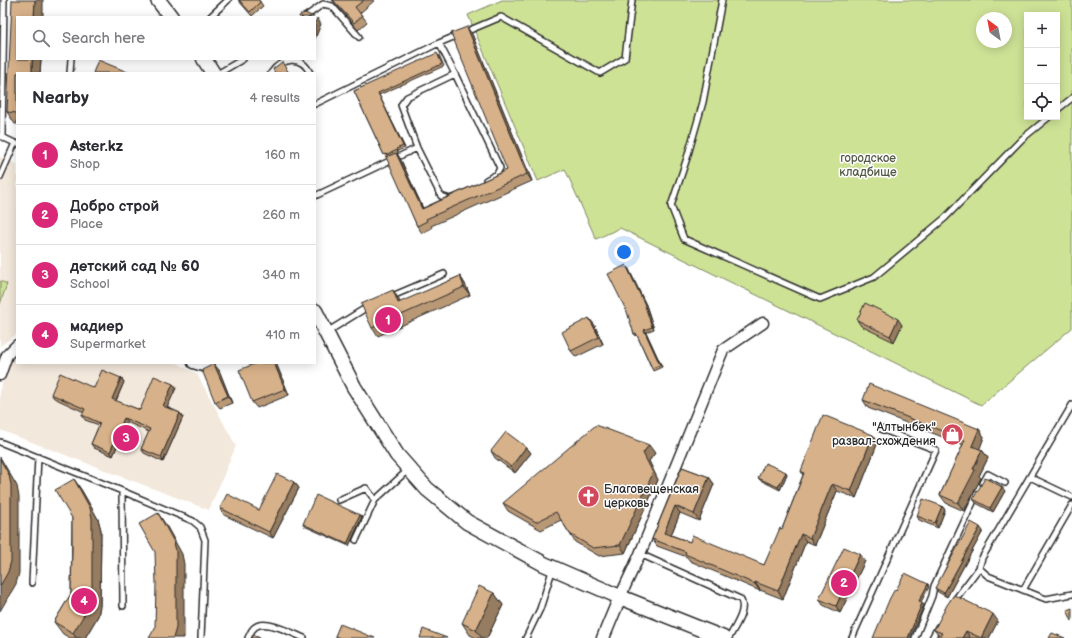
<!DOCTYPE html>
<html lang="en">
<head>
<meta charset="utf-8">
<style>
  :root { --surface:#fff; --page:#f7f7f7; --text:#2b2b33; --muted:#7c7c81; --line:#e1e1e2; --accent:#db2777 }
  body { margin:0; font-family:"Balsamiq Sans",sans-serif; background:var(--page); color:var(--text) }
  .controls { position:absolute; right:12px; top:12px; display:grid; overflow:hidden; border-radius:0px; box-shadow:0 2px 10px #0003 }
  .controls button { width:36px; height:36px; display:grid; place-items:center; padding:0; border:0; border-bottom:1px solid var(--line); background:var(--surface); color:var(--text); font:20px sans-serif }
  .compass { position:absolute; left:976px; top:12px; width:36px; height:36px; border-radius:50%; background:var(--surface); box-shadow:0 2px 10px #0003; rotate:328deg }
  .you { position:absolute; left:624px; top:252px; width:14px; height:14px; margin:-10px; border:3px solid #fff; border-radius:50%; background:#1a73e8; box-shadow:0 0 0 6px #1a73e833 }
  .badge { display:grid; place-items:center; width:26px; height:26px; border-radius:50%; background:var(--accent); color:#fff; font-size:13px; font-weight:700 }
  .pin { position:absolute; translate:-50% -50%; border:2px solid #fff; box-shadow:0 1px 4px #0006 }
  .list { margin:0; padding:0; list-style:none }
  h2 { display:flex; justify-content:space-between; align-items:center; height:52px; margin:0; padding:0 16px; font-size:17px }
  h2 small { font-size:13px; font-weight:400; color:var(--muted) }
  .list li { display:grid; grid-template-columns:26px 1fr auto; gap:12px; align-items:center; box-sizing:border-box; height:60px; padding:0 16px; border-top:1px solid var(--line) }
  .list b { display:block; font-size:15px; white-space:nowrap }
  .list p { margin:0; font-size:13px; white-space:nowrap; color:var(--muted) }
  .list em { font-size:13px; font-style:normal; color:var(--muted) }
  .icon { flex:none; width:22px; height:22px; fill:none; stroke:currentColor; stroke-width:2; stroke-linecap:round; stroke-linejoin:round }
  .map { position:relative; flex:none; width:1072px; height:638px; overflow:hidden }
  .search { position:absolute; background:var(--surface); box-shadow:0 2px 10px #0003; left:16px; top:16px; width:300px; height:44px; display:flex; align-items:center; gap:10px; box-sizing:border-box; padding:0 14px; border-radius:0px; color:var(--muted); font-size:15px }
  .panel { position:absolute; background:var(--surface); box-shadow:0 2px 10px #0003; left:16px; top:72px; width:300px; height:292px; border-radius:0px }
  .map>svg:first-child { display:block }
  .built { fill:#f3e8dc }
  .green { fill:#cee296; stroke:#7c8660; fill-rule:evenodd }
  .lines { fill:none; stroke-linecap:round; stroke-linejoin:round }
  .service-casing { stroke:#2b2b2b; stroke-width:8 }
  .minor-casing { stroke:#2b2b2b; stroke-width:13 }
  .tertiary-casing { stroke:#2b2b2b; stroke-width:15 }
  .secondary-casing { stroke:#2b2b2b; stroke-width:17 }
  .service { stroke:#fff; stroke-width:5 }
  .minor { stroke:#fff; stroke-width:10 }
  .tertiary { stroke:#fff; stroke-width:12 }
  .secondary { stroke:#fff; stroke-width:14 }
  .wall { fill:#b99876; stroke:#2b2b2b }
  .shaded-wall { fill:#967c60; stroke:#2b2b2b }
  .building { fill:#d7b189; stroke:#2b2b2b }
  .labels { text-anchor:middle; stroke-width:3; stroke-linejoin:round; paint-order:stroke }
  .park-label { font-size:12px; fill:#545946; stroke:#fff }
  .poi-label { font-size:12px; fill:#2b2b2b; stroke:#fff; text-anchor:end }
</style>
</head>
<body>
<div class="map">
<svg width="1072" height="638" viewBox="0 0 1072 638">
  <rect width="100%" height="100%" fill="#fff"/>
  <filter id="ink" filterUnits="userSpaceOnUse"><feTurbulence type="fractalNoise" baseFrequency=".025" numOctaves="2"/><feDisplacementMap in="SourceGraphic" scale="8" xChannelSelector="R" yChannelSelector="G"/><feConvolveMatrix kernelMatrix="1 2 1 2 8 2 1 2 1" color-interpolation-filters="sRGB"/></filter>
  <g filter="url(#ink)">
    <!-- built -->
    <path class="built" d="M0,157L17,164V334L0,346Z
      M17,354V363H177L197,374L236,446L209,510L0,430V389L11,357Z"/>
    <!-- green -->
    <path class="green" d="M502,0H1072V328L981,405L620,228L596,239L565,169L538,181L468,15ZM1027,15H1057V117H1027ZM982,18H1006V42H982Z
      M0,281L7,284L0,304Z"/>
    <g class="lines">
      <defs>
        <path id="service" d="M722,0L703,102L687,158L671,206L684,239L820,299L874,277L945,218L1022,139L1049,117
          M210,17L228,0
          M305,17L323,4L332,6L359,37
          M439,43L501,17L600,73L625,58L632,0
          M70,73L71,59
          M219,73L243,59
          M271,73C282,58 301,54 310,73
          M315,104L439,43L455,74L500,168L497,174L486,180
          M1057,110L1072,98
          M0,136L17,144
          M2,136L4,0
          M0,177L15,143
          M315,196L417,148
          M452,198L450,199L441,196L417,148L401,105L407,97L455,74
          M390,297L444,274
          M327,332L369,306
          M1072,405L982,558L979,568L988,576L1046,599L1072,594
          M0,442L122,491L193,521L200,527L205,540L201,638
          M1030,477L1072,497
          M983,483L988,474L1005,483
          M122,491L123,606
          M339,500L366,488L375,500
          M356,540L375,500L408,470
          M640,554L740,599C748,609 734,628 729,638
          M32,583L38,457
          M1023,590L1072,505
          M954,601L979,568
          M248,638C250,634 251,630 255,627C266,619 292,633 304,638
          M526,638L540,609L553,568
          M852,638L936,450L881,429
          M915,638L932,596L934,586L977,494
          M932,638L938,627"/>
        <path id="minor" d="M193,363L203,366L208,363
          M0,375L7,355L17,345
          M620,597L640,554L723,350L763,323"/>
        <path id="tertiary" d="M603,638L620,597"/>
        <path id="secondary" d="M158,0L171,17
          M204,59L213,73
          M315,311L354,387L397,455L427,489L467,522L544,564L620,597L723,638"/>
      </defs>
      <!-- service casing -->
      <use href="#service" class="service-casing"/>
      <!-- minor casing -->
      <use href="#minor" class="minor-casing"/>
      <!-- tertiary casing -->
      <use href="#tertiary" class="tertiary-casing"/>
      <!-- secondary casing -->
      <use href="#secondary" class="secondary-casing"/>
      <!-- service -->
      <use href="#service" class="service"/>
      <!-- minor -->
      <use href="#minor" class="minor"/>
      <!-- tertiary -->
      <use href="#tertiary" class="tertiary"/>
      <!-- secondary -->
      <use href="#secondary" class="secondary"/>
    </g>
    <!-- wall -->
    <path class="wall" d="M238,0H259L263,6L252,16Z
      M332,0H375L360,13L367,22L358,30Z
      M472,34L532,181L431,226L432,228L422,233L417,226L388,157L387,156L386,157L384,155L354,91L439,55L444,66L379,95L405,148L397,151L398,153H397L401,160L423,208L507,170Z
      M17,59H41L40,73H17V124H15L7,112Z
      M628,267L646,305L654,329L646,332L662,367L653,371L637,335L636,336L634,334Z
      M460,276L465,284L470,295L378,336L372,328L398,298L400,303Z
      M857,320L902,325L894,342L861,326Z
      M594,324L603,344L576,357L571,351Z
      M276,363L289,395L257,408L252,402Z
      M219,370L232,403L220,408L215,402Z
      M121,378L124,382L116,401L140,410L173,384L176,388L167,407L180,413L183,417L163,462L144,453L141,449L149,432L127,422L113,456L94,448L91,444L99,425L85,420L82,415L84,412L54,398L51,394L94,388Z
      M863,400L979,429L984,437L979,449L982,450L988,458L979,476L981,478L964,511L946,503L940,495L963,445L868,408Z
      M873,435L878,442L856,498L837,491L815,545L806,541L783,599L760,590V591L690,561L687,557L657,546L652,539L682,467L709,477L714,484L699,521L680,513L671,535L690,542L764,565L782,529L803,475L801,471Z
      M526,447L531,453L515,473L495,458L491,451Z
      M655,453L649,461L658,480L625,553L599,556L575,542L561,520L541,530L508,511L503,503Z
      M787,474L780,490L760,480L758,478Z
      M74,479L82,491L98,519L101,530L100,606L98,616L85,638H70L63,634L54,622L71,594L72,518Z
      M294,482L299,488L273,538L224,515L220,508L259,510Z
      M1005,491L993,512L976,503L973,499Z
      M942,506L945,510L938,528L919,520L917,516Z
      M362,517L349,546L304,526L303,524Z
      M983,531L947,597L938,592L935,588Z
      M860,554L865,561L840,613L823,605L819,599Z
      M494,593L503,605L487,638H476L470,635L462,623Z
      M998,621L989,638H939L940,637L934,630Z"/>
    <!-- shaded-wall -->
    <path class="shaded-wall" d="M35,0H43V17H34Z
      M317,18L321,24L315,39V23Z
      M467,27L472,34L532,181L527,174Z
      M32,59H41L40,73H32Z
      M378,93L379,95L405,148L403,146Z
      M396,153L401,160L426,216L422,209Z
      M626,265L646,305L654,329L652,327Z
      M460,276L465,284L470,295L464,287Z
      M393,290L398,298L404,311L398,303Z
      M589,318L594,324L603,344L599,337Z
      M898,319L902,325L894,342L890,336Z
      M644,330L646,332L662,367L660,365Z
      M274,363H276L289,395L285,389Z
      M214,364L219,370L232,403L228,396Z
      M121,378L124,382L115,403L112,399Z
      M173,384L176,388L166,410L163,406Z
      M180,413L183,417L163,462L161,457Z
      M124,418L127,422L113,456L110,452Z
      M979,429L984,437L978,454L972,446Z
      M873,435L878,442L856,498L851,491Z
      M649,445L655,453L649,461L658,480L625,553L620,545L643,453Z
      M526,447L531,453L515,473L511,467Z
      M982,450L988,458L979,476L981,478L964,511L958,503Z
      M0,457L17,486L19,497V573L16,584L0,611Z
      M786,472L787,474L780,490L778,487Z
      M709,477L714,484L699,521L694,514Z
      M74,479L82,491L98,519L101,530L100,606L98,616L85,638H76L73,633Z
      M294,482L299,488L273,538L269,532Z
      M832,484L837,491L815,545L810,538Z
      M1002,487L1005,491L993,512L990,508Z
      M675,506L680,513L669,540L664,533Z
      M942,506L945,510L938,528L935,523Z
      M158,513L166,525L182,554L184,564V638H173Z
      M360,515L362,517L349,546L347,544Z
      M980,527L983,531L947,597L944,593Z
      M801,534L806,541L783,599L778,591Z
      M860,554L865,561L840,613L836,606Z
      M755,582L760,590V591L755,584Z
      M928,584L929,587L920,604L919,601Z
      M494,593L503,605L487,638H482L476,630Z
      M922,603L924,605L910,638H908Z
      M993,614L998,621L989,638H981Z
      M966,631L970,638H962Z"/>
    <!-- building -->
    <path class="building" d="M12,0H35L34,17H17V59H32V73H17V113L7,112Z
      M239,0H259L260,2L250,12Z
      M333,0H364L355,7L362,16L354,23Z
      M305,13L314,17H299L300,15Z
      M467,27L527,174L426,219L427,221L417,226L386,157L396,153L422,209L507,170L451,33Z
      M437,53L442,64L378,93L403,146L396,149L397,150L387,155L386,154L384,155L354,91Z
      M98,60L130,73H93Z
      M282,62L289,73H275L273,69Z
      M626,265L644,303L652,327L644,330L660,365L652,368L636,333L634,334L627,312L608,274Z
      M460,276L464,287L372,328L361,304L393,290L398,303Z
      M865,303L898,319L890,336L857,320Z
      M589,318L599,337L571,351L562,332Z
      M257,363H274L285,389L252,402L239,370Z
      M214,364L228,396L215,402L202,370Z
      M102,370L121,378L112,399L140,410L154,376L173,384L163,406L180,413L161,457L141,449L150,429L124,418L110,452L91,444L100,423L82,415L85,409L51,394L60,373L94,388Z
      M869,384L979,429L972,446L982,450L973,469L975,470L958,503L940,495L965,440L863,400Z
      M823,415L873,435L851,491L832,484L810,538L801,534L778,591L755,582V584L685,554L686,552L652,539L682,467L709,477L694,514L675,506L664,533L690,542L692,535L764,565L780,528L782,529L804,473L801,471Z
      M596,425L649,445L643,453L653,473L620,545L593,548L570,534L556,512L536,522L503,503Z
      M506,432L526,447L511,467L491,451Z
      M0,459L9,475L11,485V561L8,572L0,586Z
      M765,463L786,472L778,487L758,478Z
      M277,474L294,482L269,532L220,508L227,494L259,510Z
      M985,478L1002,487L990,508L973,499Z
      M74,479L90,508L92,518V594L90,605L73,633L54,622L71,594L72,550V518L55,490Z
      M316,495L360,515L347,544L303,524Z
      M923,499L942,506L935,523L917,516Z
      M158,513L174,542L176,552V628L173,638H149L155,628L156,584L155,552L139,524Z
      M971,522L980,527L944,593L935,588Z
      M844,547L860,554L836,606L819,599Z
      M905,573L928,584L919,601L922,603L908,638H873L890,598L895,589L896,590Z
      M479,586L494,593L476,630L462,623Z
      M954,595L993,614L981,638L966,631L962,638H939L942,633L934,630L947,605Z
      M1072,608V621L1067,610Z
      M340,624L375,638H340L335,636Z
      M423,629L447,638H420Z
      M1052,633L1065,638H1049Z
      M253,635L260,638H252Z"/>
  </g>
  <!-- icons -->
  <defs>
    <symbol id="shop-disc" viewBox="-11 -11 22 22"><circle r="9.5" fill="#d1495b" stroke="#fff"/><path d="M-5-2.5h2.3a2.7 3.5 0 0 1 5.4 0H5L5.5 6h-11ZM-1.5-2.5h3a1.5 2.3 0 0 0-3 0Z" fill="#fff"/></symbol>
    <symbol id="church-disc" viewBox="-11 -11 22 22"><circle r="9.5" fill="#d1495b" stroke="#fff"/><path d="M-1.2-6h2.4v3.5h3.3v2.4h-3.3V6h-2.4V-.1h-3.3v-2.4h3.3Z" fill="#fff"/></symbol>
  </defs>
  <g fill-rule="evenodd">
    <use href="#shop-disc" x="940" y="422" width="25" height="25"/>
    <use href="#church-disc" x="576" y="484" width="25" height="25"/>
  </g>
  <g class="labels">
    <!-- park labels -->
    <g class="park-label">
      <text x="868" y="162">городское<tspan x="868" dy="14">кладбище</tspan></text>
    </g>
    <!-- poi labels -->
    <g class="poi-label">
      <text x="936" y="431">"Алтынбек"<tspan x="936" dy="14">развал-схождения</tspan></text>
      <text x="604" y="493" text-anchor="start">Благовещенская<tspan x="604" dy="14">церковь</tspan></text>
    </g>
  </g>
</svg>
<div class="controls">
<button>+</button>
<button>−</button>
<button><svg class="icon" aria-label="locate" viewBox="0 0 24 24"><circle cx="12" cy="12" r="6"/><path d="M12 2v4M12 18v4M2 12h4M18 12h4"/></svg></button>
</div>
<svg class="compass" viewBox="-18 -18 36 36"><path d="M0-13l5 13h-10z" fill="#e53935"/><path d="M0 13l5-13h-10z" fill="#7c7c81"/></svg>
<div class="you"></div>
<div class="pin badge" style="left:388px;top:320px">1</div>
<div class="pin badge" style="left:844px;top:583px">2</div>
<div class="pin badge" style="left:126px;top:438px">3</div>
<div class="pin badge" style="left:84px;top:601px">4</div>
<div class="search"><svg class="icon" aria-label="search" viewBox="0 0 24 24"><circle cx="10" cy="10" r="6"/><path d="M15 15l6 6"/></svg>Search here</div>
<section class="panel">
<h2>Nearby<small>4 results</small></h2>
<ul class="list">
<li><span class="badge">1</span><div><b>Aster.kz</b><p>Shop</p></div><em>160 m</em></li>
<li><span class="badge">2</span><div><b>Добро строй</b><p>Place</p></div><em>260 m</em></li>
<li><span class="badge">3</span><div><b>детский сад № 60</b><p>School</p></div><em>340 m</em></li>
<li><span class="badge">4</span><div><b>мадиер</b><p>Supermarket</p></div><em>410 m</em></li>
</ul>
</section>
</div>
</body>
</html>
